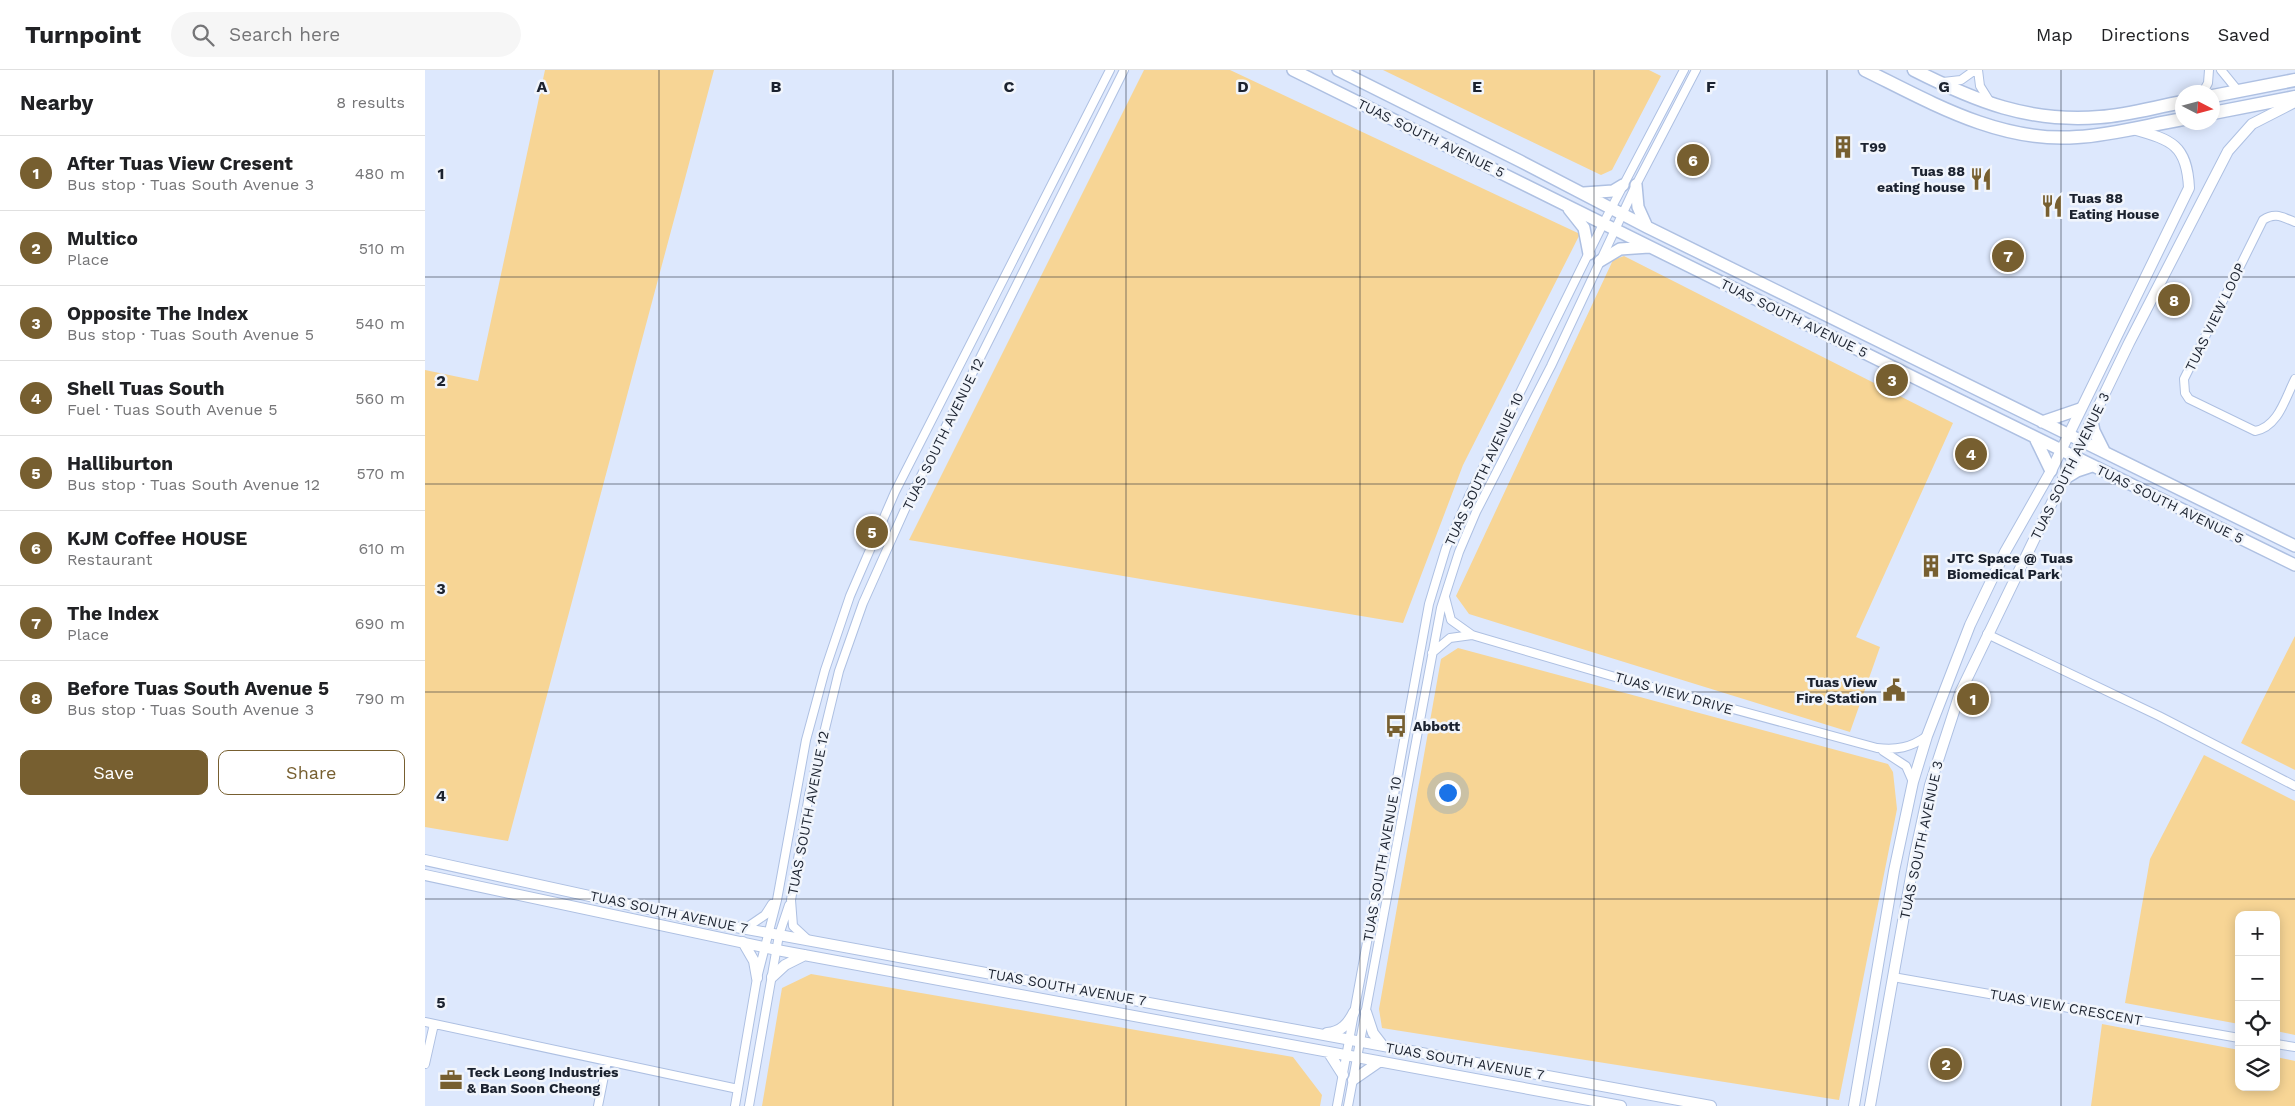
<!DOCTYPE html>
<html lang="en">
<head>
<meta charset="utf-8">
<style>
  :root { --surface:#fff; --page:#f6f6f6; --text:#202124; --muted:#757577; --line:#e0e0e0; --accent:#775f30 }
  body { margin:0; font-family:"Work Sans",sans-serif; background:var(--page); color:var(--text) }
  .controls { position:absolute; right:15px; bottom:15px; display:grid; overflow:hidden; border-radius:10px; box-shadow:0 2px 12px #0003 }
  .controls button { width:45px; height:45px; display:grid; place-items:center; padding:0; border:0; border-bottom:1px solid var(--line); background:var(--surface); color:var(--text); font:25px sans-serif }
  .compass { position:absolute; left:1750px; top:15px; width:45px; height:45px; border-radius:50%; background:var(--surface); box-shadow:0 2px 12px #0003; rotate:96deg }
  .you { position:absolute; left:1022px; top:722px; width:18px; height:18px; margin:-12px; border:4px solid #fff; border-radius:50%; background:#1a73e8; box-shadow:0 0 0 8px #1a73e833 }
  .badge { display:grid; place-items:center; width:32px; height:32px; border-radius:50%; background:var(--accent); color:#fff; font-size:16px; font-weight:700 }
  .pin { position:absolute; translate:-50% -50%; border:2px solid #fff; box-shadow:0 1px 5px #0006 }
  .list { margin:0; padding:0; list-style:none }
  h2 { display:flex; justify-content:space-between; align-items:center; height:65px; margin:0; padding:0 20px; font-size:21px }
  h2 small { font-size:16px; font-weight:400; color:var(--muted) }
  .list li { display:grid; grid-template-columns:32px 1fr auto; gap:15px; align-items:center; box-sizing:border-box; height:75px; padding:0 20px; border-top:1px solid var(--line) }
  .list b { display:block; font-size:19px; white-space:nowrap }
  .list p { margin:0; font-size:16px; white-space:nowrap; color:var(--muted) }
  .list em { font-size:16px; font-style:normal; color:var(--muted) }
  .actions { display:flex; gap:10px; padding:15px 20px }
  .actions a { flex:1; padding:11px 0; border:1px solid var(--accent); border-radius:10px; text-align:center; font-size:18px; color:var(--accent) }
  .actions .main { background:var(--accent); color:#fff }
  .icon { flex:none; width:28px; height:28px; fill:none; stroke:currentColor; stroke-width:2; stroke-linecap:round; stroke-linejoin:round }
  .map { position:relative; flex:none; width:1870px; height:1036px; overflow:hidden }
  header { display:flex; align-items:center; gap:30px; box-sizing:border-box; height:70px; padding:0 25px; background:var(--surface); border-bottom:1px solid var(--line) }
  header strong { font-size:24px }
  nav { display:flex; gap:28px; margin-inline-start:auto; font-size:18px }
  .search { width:350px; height:45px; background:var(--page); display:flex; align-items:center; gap:12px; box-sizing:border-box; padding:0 18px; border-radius:28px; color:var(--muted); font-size:19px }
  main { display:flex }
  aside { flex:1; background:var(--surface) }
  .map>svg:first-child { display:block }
  .green { fill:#f7d595 }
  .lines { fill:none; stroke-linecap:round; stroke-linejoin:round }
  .minor-casing { stroke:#aec0e2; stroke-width:10 }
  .tertiary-casing { stroke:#aec0e2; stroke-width:12 }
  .secondary-casing { stroke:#aec0e2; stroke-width:14 }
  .primary-casing { stroke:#aec0e2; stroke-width:15 }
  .minor { stroke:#fff; stroke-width:8 }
  .tertiary { stroke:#fff; stroke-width:10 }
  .secondary { stroke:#fff; stroke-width:11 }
  .primary { stroke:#fff; stroke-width:12 }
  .grid { fill:none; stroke:#1b222f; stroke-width:1; stroke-opacity:0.55 }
  .labels { text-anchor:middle; stroke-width:5; stroke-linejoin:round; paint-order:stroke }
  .street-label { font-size:14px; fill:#1b222f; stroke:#f1f5fc }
  .poi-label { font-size:14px; font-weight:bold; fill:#1b222f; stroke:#f1f5fc; text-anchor:start }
  .grid-label { font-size:16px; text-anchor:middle; font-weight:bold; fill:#1b222f; stroke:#f1f5fc; stroke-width:5; stroke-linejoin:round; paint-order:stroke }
</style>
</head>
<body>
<header>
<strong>Turnpoint</strong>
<div class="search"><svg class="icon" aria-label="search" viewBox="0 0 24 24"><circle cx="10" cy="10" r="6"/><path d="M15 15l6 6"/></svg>Search here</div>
<nav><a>Map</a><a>Directions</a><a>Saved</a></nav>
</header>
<main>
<aside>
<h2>Nearby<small>8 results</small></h2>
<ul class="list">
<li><span class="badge">1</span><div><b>After Tuas View Cresent</b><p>Bus stop · Tuas South Avenue 3</p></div><em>480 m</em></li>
<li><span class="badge">2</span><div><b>Multico</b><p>Place</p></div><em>510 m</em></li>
<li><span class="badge">3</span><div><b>Opposite The Index</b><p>Bus stop · Tuas South Avenue 5</p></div><em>540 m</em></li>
<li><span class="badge">4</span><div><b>Shell Tuas South</b><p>Fuel · Tuas South Avenue 5</p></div><em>560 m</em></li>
<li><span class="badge">5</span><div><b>Halliburton</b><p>Bus stop · Tuas South Avenue 12</p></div><em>570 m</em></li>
<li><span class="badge">6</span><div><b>KJM Coffee HOUSE</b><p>Restaurant</p></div><em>610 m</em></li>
<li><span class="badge">7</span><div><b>The Index</b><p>Place</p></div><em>690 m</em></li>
<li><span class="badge">8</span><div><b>Before Tuas South Avenue 5</b><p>Bus stop · Tuas South Avenue 3</p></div><em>790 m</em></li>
</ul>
<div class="actions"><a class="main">Save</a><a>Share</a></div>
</aside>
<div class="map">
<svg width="1870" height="1036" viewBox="0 0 1870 1036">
  <rect width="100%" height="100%" fill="#dde8fd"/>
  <!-- green -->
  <path class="green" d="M120,0H289L83,771L0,757V300L53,311Z
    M719,0H805L1155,164L1038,395L978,553L484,470Z
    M958,0H1224L1236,6L1187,100L1176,105Z
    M1199,186L1528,353L1431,567L1455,577L1425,662L1044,544L1031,526L1188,190Z
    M1870,566V700L1816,673Z
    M1033,578L1463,694L1468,702L1472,739L1414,1030L957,958L954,939L1016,589Z
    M1779,685L1870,731V965L1851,961V845H1814V954L1700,933L1725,789Z
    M386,904L868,987L897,1025L895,1036H337L357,918Z
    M1677,954L1814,980V1017H1851V987L1870,991V1036H1666Z"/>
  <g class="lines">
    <defs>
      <path id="minor" d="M1553,0L1555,16L1565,32
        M1796,0L1814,22
        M1518,12L1536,10L1550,0
        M1778,22L1783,13L1784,0
        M1870,152C1857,147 1850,142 1838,150L1759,309L1760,323L1764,329L1830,361C1853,357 1860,329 1870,309
        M1020,527L1026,550L1047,565L1190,607L1452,678C1472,680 1485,678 1502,666
        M1562,564L1734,646L1870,716
        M1007,583L1025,568L1047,565
        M1458,681L1481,696L1488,712
        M321,858L340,845L347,834
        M382,869L368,856L366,830L384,725L414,601L438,533L485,428L699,0
        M1468,907L1814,968
        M0,952L313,1019
        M1851,974L1870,977
        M0,994L9,954
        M173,1036L182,991
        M310,1036L332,908L352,830L381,670L400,600L425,526L470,422L685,0
        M324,1036L354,865L364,835
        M912,1036L1004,534L1021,478L1044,426L1179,152L1259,0
        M923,1036L1016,538L1034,482L1051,442L1126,296L1211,115L1271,0"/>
      <path id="tertiary" d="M0,790L283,852L1286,1036
        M0,805L352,880L1196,1036
        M318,872L329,891L332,908
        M347,907L360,895L380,885
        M941,942L948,963L958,976
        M902,963C916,962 923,954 929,942
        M904,983L918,1005
        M928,1010L954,992
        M1429,1036L1469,801L1488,712L1502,666L1545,555L1580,482L1626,401L1764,118C1762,74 1746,70 1708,59
        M1445,1036L1490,784L1505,715L1535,623L1704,273L1803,81L1827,54L1870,32"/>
      <path id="secondary" d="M868,0C1203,164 1535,332 1870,495
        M913,0L1095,91L1222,157L1870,476
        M1211,115L1213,137L1222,157
        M1159,123L1188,121L1198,115
        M1144,139L1159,158L1164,184
        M1175,191L1195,179L1224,177
        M1667,351L1669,361L1679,381
        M1617,352L1655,339
        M1611,370L1626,401
        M1639,409L1652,401L1667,396"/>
      <path id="primary" d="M1440,0C1507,33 1575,73 1652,67C1687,65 1723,55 1758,49
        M1489,0C1550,31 1604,53 1675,47C1703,45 1730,37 1758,32
        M1788,26L1870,10
        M1788,43L1870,27"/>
    </defs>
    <!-- minor casing -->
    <use href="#minor" class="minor-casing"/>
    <!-- tertiary casing -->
    <use href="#tertiary" class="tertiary-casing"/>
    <!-- secondary casing -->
    <use href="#secondary" class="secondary-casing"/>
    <!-- primary casing -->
    <use href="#primary" class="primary-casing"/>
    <!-- minor -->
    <use href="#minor" class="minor"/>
    <!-- tertiary -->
    <use href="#tertiary" class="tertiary"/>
    <!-- secondary -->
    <use href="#secondary" class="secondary"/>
    <!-- primary -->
    <use href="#primary" class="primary"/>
  </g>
  <!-- grid -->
  <path class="grid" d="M234,0V1036M468,0V1036M701,0V1036M935,0V1036M1169,0V1036M1402,0V1036M1636,0V1036M0,207H1870M0,414H1870M0,622H1870M0,829H1870"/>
  <!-- icons -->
  <defs>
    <symbol id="building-bare" viewBox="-9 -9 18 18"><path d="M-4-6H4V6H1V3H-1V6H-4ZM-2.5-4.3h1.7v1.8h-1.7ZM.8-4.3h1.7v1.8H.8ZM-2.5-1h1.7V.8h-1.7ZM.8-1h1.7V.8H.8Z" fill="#775f30" stroke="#f1f5fc" stroke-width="2.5" paint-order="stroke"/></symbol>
    <symbol id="restaurant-bare" viewBox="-9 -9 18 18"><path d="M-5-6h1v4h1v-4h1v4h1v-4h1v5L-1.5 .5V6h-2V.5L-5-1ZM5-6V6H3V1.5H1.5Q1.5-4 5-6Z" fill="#775f30" stroke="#f1f5fc" stroke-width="2.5" paint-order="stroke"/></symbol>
    <symbol id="civic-bare" viewBox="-9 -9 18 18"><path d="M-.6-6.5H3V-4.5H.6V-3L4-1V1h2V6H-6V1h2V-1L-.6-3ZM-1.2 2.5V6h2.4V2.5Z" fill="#775f30" stroke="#f1f5fc" stroke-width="2.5" paint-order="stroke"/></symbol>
    <symbol id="bus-bare" viewBox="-9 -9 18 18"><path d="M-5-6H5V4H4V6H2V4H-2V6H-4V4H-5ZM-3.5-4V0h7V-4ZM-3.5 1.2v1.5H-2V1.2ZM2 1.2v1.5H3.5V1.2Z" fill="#775f30" stroke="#f1f5fc" stroke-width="2.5" paint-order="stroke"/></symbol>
    <symbol id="office-bare" viewBox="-9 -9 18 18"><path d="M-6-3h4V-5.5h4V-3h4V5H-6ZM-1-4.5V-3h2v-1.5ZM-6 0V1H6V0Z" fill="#775f30" stroke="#f1f5fc" stroke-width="2.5" paint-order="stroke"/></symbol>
  </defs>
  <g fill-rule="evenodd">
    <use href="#building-bare" x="1402" y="61" width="32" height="32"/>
    <use href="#restaurant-bare" x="1540" y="93" width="32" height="32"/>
    <use href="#restaurant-bare" x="1611" y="120" width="32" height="32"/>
    <use href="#building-bare" x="1490" y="480" width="32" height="32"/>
    <use href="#civic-bare" x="1453" y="604" width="32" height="32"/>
    <use href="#bus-bare" x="955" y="640" width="32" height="32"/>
    <use href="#office-bare" x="10" y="994" width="32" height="32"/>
  </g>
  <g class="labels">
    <!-- street labels -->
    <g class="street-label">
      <text transform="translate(1006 68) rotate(26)" y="5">TUAS SOUTH AVENUE 5</text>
      <text transform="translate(1790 247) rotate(-64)" y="5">TUAS VIEW LOOP</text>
      <text transform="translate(1369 248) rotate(26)" y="5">TUAS SOUTH AVENUE 5</text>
      <text transform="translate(518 364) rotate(-64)" y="5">TUAS SOUTH AVENUE 12</text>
      <text transform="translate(1645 396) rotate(-64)" y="5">TUAS SOUTH AVENUE 3</text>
      <text transform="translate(1059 399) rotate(-65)" y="5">TUAS SOUTH AVENUE 10</text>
      <text transform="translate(1745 434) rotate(26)" y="5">TUAS SOUTH AVENUE 5</text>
      <text transform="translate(1249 623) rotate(16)" y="5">TUAS VIEW DRIVE</text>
      <text transform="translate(383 743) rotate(-79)" y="5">TUAS SOUTH AVENUE 12</text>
      <text transform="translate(1496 770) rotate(-78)" y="5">TUAS SOUTH AVENUE 3</text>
      <text transform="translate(957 789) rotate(-80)" y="5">TUAS SOUTH AVENUE 10</text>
      <text transform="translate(244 842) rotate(12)" y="5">TUAS SOUTH AVENUE 7</text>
      <text transform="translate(642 917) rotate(10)" y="5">TUAS SOUTH AVENUE 7</text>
      <text transform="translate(1641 937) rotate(10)" y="5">TUAS VIEW CRESCENT</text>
      <text transform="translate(1040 991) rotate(10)" y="5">TUAS SOUTH AVENUE 7</text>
    </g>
    <!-- poi labels -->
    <g class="poi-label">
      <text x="1435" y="82">T99</text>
      <text x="1540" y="106" text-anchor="end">Tuas 88<tspan x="1540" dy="16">eating house</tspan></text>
      <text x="1644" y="133">Tuas 88<tspan x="1644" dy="16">Eating House</tspan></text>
      <text x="1522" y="493">JTC Space @ Tuas<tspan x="1522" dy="16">Biomedical Park</tspan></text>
      <text x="1452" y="617" text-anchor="end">Tuas View<tspan x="1452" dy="16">Fire Station</tspan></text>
      <text x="988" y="661">Abbott</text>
      <text x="42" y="1007">Teck Leong Industries<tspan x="42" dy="16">&amp; Ban Soon Cheong</tspan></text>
    </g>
  </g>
  <g class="grid-label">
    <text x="117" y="22">A</text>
    <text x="351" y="22">B</text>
    <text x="584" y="22">C</text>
    <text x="818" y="22">D</text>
    <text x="1052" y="22">E</text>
    <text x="1286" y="22">F</text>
    <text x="1519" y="22">G</text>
    <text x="16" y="109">1</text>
    <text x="16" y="316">2</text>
    <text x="16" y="524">3</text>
    <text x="16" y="731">4</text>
    <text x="16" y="938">5</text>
  </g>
</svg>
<div class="controls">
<button>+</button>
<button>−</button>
<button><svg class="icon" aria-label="locate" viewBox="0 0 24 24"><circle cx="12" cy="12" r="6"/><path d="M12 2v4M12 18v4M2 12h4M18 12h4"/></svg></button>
<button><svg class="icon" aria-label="layers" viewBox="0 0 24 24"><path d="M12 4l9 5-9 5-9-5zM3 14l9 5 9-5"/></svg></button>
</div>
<svg class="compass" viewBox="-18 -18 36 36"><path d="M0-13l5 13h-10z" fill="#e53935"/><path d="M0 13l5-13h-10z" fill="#757577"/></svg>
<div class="you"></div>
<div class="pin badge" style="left:1548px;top:629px">1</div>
<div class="pin badge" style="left:1521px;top:994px">2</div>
<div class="pin badge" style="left:1467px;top:310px">3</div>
<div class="pin badge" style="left:1546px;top:384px">4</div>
<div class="pin badge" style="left:447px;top:462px">5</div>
<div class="pin badge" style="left:1268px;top:90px">6</div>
<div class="pin badge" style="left:1583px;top:186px">7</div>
<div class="pin badge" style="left:1749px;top:230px">8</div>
</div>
</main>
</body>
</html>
